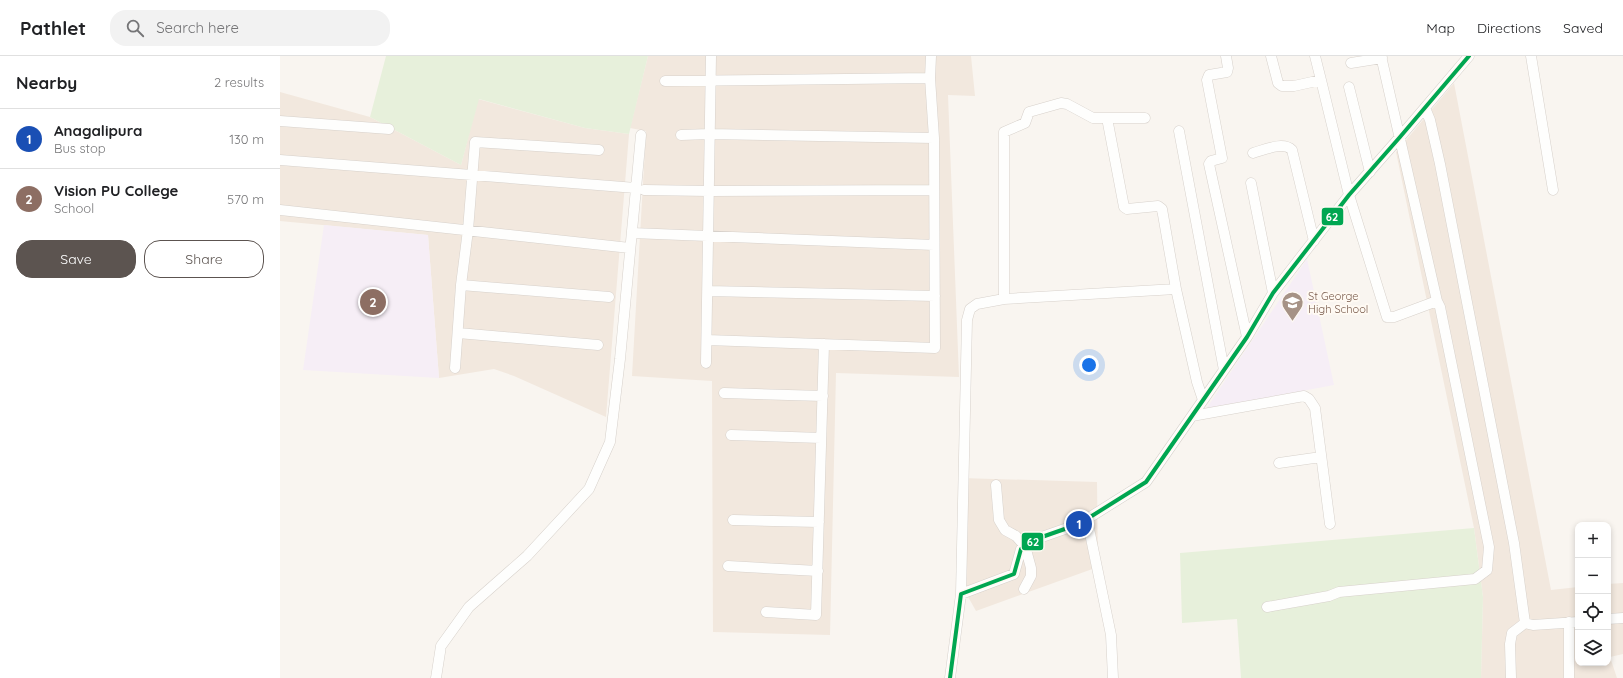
<!DOCTYPE html>
<html lang="en">
<head>
<meta charset="utf-8">
<style>
  :root { --surface:#fff; --page:#f2f2f2; --text:#202124; --muted:#757577; --line:#e0e0e0; --accent:#5c5450 }
  body { margin:0; font-family:Quicksand,sans-serif; background:var(--page); color:var(--text) }
  .controls { position:absolute; right:12px; bottom:12px; display:grid; overflow:hidden; border-radius:8px; box-shadow:0 2px 6px #0003 }
  .controls button { width:36px; height:36px; display:grid; place-items:center; padding:0; border:0; border-bottom:1px solid var(--line); background:var(--surface); color:var(--text); font:20px sans-serif }
  .you { position:absolute; left:809px; top:309px; width:14px; height:14px; margin:-10px; border:3px solid #fff; border-radius:50%; background:#1a73e8; box-shadow:0 0 0 6px #1a73e833 }
  .badge { display:grid; place-items:center; width:26px; height:26px; border-radius:50%; background:var(--accent); color:#fff; font-size:13px; font-weight:700 }
  .pin { position:absolute; translate:-50% -50%; border:2px solid #fff; box-shadow:0 1px 4px #0006 }
  .list { margin:0; padding:0; list-style:none }
  h2 { display:flex; justify-content:space-between; align-items:center; height:52px; margin:0; padding:0 16px; font-size:17px }
  h2 small { font-size:13px; font-weight:400; color:var(--muted) }
  .list li { display:grid; grid-template-columns:26px 1fr auto; gap:12px; align-items:center; box-sizing:border-box; height:60px; padding:0 16px; border-top:1px solid var(--line) }
  .list b { display:block; font-size:15px; white-space:nowrap }
  .list p { margin:0; font-size:13px; white-space:nowrap; color:var(--muted) }
  .list em { font-size:13px; font-style:normal; color:var(--muted) }
  .actions { display:flex; gap:8px; padding:12px 16px }
  .actions a { flex:1; padding:9px 0; border:1px solid var(--accent); border-radius:16px; text-align:center; font-size:14px; color:var(--accent) }
  .actions .main { background:var(--accent); color:#fff }
  .icon { flex:none; width:22px; height:22px; fill:none; stroke:currentColor; stroke-width:2; stroke-linecap:round; stroke-linejoin:round }
  .map { position:relative; flex:none; width:1343px; height:622px; overflow:hidden }
  header { display:flex; align-items:center; gap:24px; box-sizing:border-box; height:56px; padding:0 20px; background:var(--surface); border-bottom:1px solid var(--line) }
  header strong { font-size:19px }
  nav { display:flex; gap:22px; margin-inline-start:auto; font-size:14px }
  .search { width:280px; height:36px; background:var(--page); display:flex; align-items:center; gap:10px; box-sizing:border-box; padding:0 14px; border-radius:16px; color:var(--muted); font-size:15px }
  main { display:flex }
  aside { flex:1; background:var(--surface) }
  .map>svg:first-child { display:block }
  .residential { fill:#f2e8de }
  .education { fill:#f6eef6 }
  .green { fill:#e7f0db }
  .lines { fill:none; stroke-linecap:round; stroke-linejoin:round }
  .minor-casing { stroke:#d7d1cb; stroke-width:11 }
  .minor { stroke:#fefefd; stroke-width:10 }
  .bus-1-casing { stroke:#fffaf3; stroke-width:7 }
  .bus-1 { stroke:#00a651; stroke-width:4 }
  .labels { text-anchor:middle; stroke-width:4; stroke-linejoin:round; paint-order:stroke }
  .poi-label { font-size:11px; fill:#7a5c4d; stroke:#fffaf3; text-anchor:start }
  .line-badge { stroke:#fffaf3; stroke-width:1.5 }
  .badge-label { font-size:11px; text-anchor:middle; font-weight:bold; fill:#fff }
</style>
</head>
<body>
<header>
<strong>Pathlet</strong>
<div class="search"><svg class="icon" aria-label="search" viewBox="0 0 24 24"><circle cx="10" cy="10" r="6"/><path d="M15 15l6 6"/></svg>Search here</div>
<nav><a>Map</a><a>Directions</a><a>Saved</a></nav>
</header>
<main>
<aside>
<h2>Nearby<small>2 results</small></h2>
<ul class="list">
<li><span class="badge" style="background:#1a4fb4">1</span><div><b>Anagalipura</b><p>Bus stop</p></div><em>130 m</em></li>
<li><span class="badge" style="background:#8d6e63">2</span><div><b>Vision PU College</b><p>School</p></div><em>570 m</em></li>
</ul>
<div class="actions"><a class="main">Save</a><a>Share</a></div>
</aside>
<div class="map">
<svg width="1343" height="622" viewBox="0 0 1343 622">
  <rect width="100%" height="100%" fill="#f9f5f0"/>
  <!-- residential -->
  <path class="residential" d="M368,0H691L695,40L668,39L679,321L556,317L550,579L433,576L432,325L352,320L366,75L350,72Z
    M1174,27L1271,534L1298,531V607H1328V528L1343,527V598L1330,601L1337,622H1201L1203,541L1194,472L1116,96Z
    M0,36L90,61L181,109L198,43L305,72L349,78L326,361L234,320L214,313L159,322L148,179L0,165Z
    M681,422L817,426L818,511L696,555L677,521Z"/>
  <!-- education -->
  <path class="education" d="M44,169L148,179L159,322L23,314Z
    M1027,203L1054,329L926,353Z"/>
  <!-- green -->
  <path class="green" d="M106,0H368L349,78L305,72L199,43L181,109L90,61Z
    M1194,472L1203,541L1201,622H961L957,563L902,567L900,497Z"/>
  <g class="lines">
    <defs>
      <path id="minor" d="M946,0L948,12L947,16L929,19L927,24L942,102L931,105L929,108L967,281
        M991,0L998,27L1002,30H1014L1041,24L1069,139L1107,261H1114L1157,245
        M1035,0L1041,24
        M1251,0L1273,134
        M1071,7L1102,2
        M385,25L650,22
        M1069,31L1090,116
        M1145,52L1150,64L1160,108L1234,487L1245,567L1253,569L1298,566
        M827,62L844,151L847,153L878,150L882,153L896,233L917,326L923,344
        M0,65L109,73
        M899,75L944,314
        M401,79L429,78L654,82
        M973,97C984,94 1003,85 1012,94L1034,185
        M0,104L356,132
        M971,127L993,237
        M364,134L429,135L654,134
        M0,154L350,192
        M352,177L654,189
        M181,229L329,241
        M428,235L655,240
        M724,243V76L745,67L749,56L781,47L787,48L813,62H865
        M178,277L318,289
        M427,284L655,292L654,82L650,22L651,0
        M426,307L431,0
        M175,312L181,229L188,174L195,86L319,94
        M444,337L543,340
        M912,360L1024,340L1029,343L1035,352L1050,468
        M451,379L541,382
        M999,407L1041,401
        M716,429L719,464L725,474L736,480L745,490L751,512V520L744,533
        M807,463L831,579L833,622
        M453,464L539,466
        M448,510L538,515
        M681,538L687,264L690,253L697,248L724,243L896,233
        M987,551L1049,540L1059,536L1195,523L1207,514L1209,491L1160,251L1157,245L1101,0
        M486,556L536,559L544,288
        M1328,563L1343,562
        M156,622L161,590L189,551L247,500L309,433L330,386L340,303L361,79
        M670,622L681,538L734,518L741,493L759,482L799,468L866,426L967,281L993,237L1069,139L1120,81L1189,0
        M1231,622L1230,588L1232,577L1245,567
        M1289,622V566"/>
    </defs>
    <!-- minor casing -->
    <use href="#minor" class="minor-casing"/>
    <!-- minor -->
    <use href="#minor" class="minor"/>
    <defs>
      <path id="bus-1" d="M670,622L681,538L734,518L741,493L759,482L799,468L866,426L967,281L993,237L1069,139L1120,81L1189,0"/>
    </defs>
    <!-- bus-1 casing -->
    <use href="#bus-1" class="bus-1-casing"/>
    <!-- bus-1 -->
    <use href="#bus-1" class="bus-1"/>
  </g>
  <!-- icons -->
  <defs>
    <symbol id="school-pin" viewBox="-11 -11 22 30"><path d="M0 17L-7.5 6A9.5 9.5 0 1 1 7.5 6Z" fill="#a69286" stroke="#fffaf3"/><path d="M0-5L7-2L0 1L-7-2ZM-4 1L0 2.5L4 1V4Q0 6-4 4Z" fill="#fff"/></symbol>
  </defs>
  <g fill-rule="evenodd">
    <use href="#school-pin" x="1000" y="234" width="25" height="34"/>
  </g>
  <g class="labels">
    <!-- poi labels -->
    <g class="poi-label">
      <text x="1028" y="244">St George<tspan x="1028" dy="13">High School</tspan></text>
    </g>
  </g>
  <g class="line-badge">
    <rect x="1041" y="151" width="23" height="19" rx="4" fill="#00a651"/>
    <rect x="741" y="476" width="23" height="19" rx="4" fill="#00a651"/>
  </g>
  <g class="badge-label">
    <text x="1052" y="165">62</text>
    <text x="753" y="490">62</text>
  </g>
</svg>
<div class="controls">
<button>+</button>
<button>−</button>
<button><svg class="icon" aria-label="locate" viewBox="0 0 24 24"><circle cx="12" cy="12" r="6"/><path d="M12 2v4M12 18v4M2 12h4M18 12h4"/></svg></button>
<button><svg class="icon" aria-label="layers" viewBox="0 0 24 24"><path d="M12 4l9 5-9 5-9-5zM3 14l9 5 9-5"/></svg></button>
</div>
<div class="you"></div>
<div class="pin badge" style="left:799px;top:468px;background:#1a4fb4">1</div>
<div class="pin badge" style="left:93px;top:246px;background:#8d6e63">2</div>
</div>
</main>
</body>
</html>
